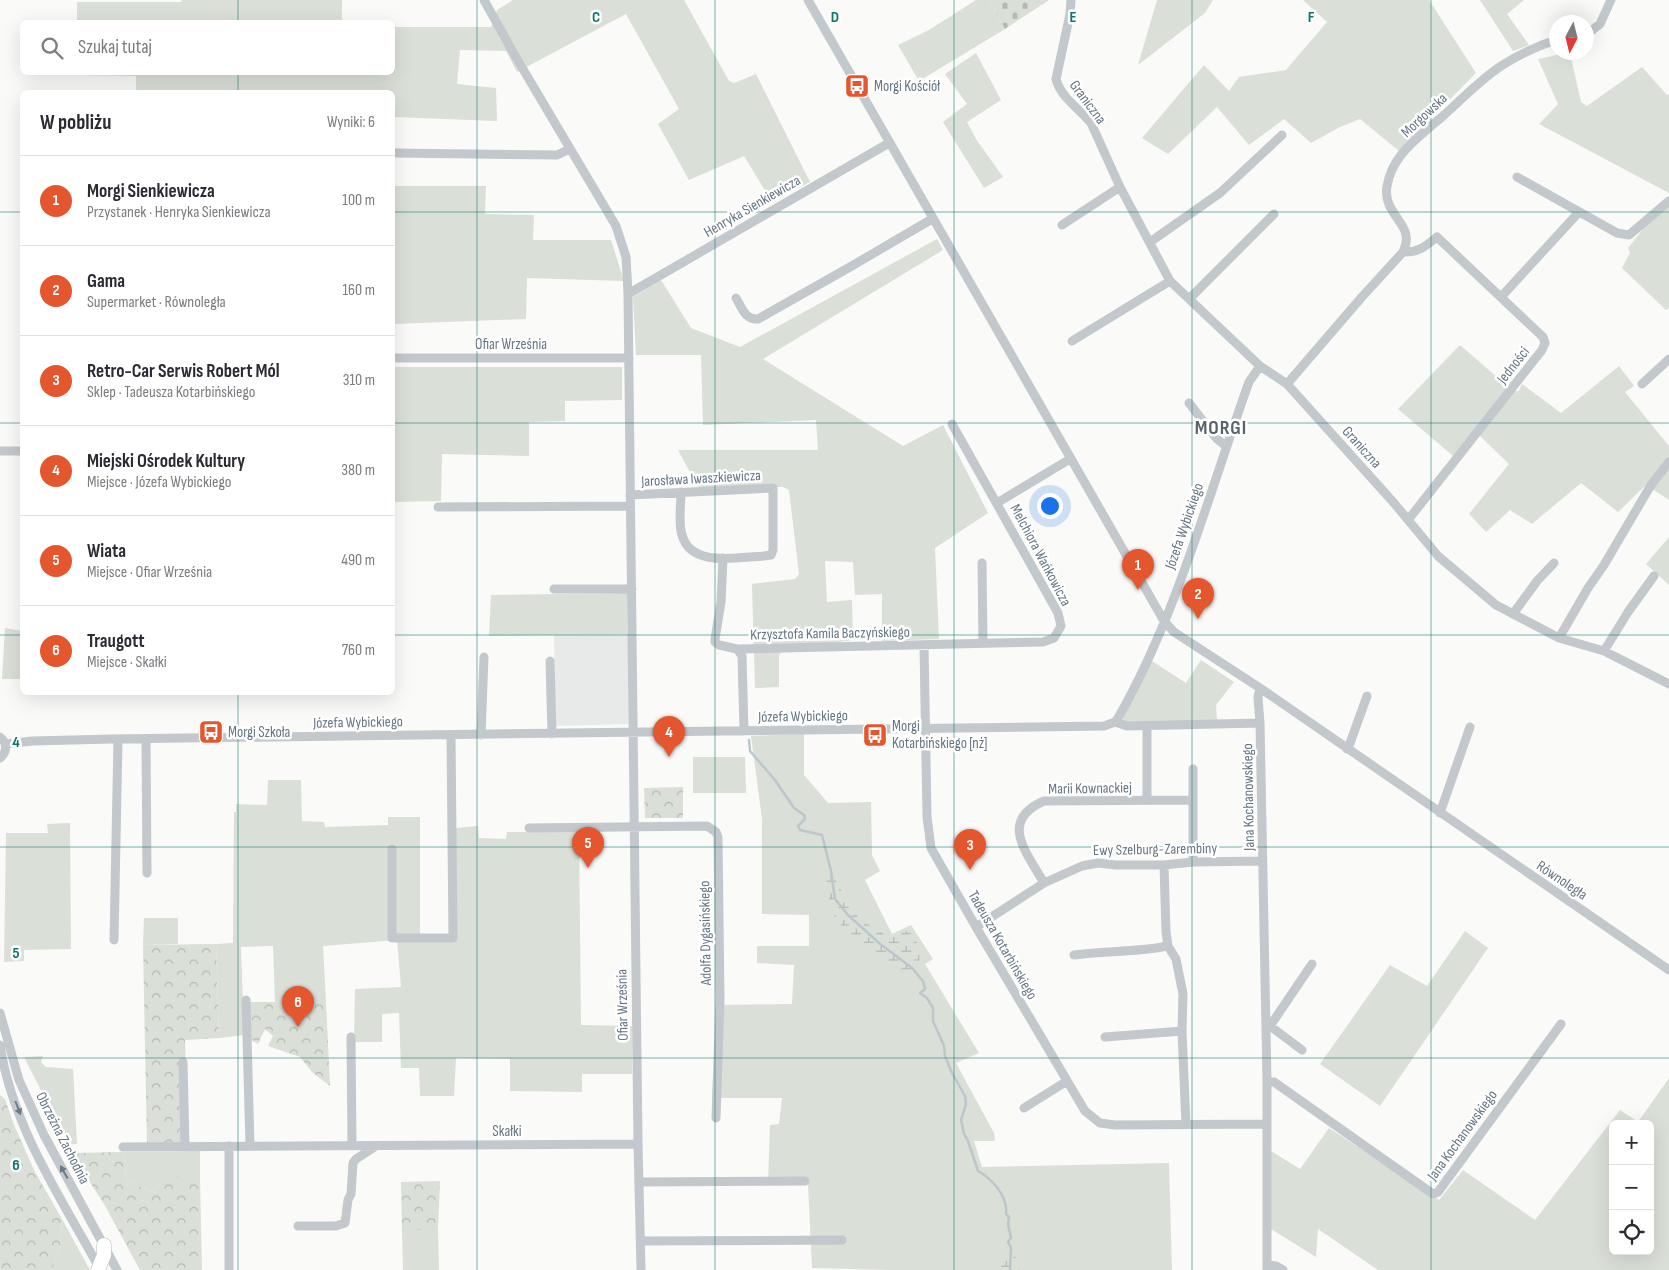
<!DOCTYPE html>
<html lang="pl">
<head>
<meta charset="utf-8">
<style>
  :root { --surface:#fff; --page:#f7f7f7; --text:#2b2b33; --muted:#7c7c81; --line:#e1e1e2; --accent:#e4572e }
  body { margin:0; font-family:"Sofia Sans Condensed",sans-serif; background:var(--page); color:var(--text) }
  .controls { position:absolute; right:15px; bottom:15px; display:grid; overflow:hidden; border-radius:8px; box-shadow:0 5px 20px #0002 }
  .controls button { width:45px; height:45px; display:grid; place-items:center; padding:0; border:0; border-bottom:1px solid var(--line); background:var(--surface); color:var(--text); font:25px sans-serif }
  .compass { position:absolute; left:1549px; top:15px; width:45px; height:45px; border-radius:50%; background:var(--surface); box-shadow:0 5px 20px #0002; rotate:187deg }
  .you { position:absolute; left:1049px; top:505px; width:18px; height:18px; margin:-12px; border:4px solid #fff; border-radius:50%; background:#1a73e8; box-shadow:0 0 0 8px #1a73e833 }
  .badge { display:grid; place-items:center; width:32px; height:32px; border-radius:50%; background:var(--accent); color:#fff; font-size:16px; font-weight:700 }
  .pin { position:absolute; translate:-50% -41px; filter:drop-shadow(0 1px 2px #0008) }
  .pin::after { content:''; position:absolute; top:26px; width:18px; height:15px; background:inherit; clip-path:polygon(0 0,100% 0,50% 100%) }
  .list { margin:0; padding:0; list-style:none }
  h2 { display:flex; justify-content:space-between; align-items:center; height:65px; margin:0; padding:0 20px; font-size:21px }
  h2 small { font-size:16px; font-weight:400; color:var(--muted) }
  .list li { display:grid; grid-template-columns:32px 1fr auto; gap:15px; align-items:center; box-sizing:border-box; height:90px; padding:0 20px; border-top:1px solid var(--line) }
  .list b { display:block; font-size:19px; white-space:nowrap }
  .list p { margin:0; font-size:16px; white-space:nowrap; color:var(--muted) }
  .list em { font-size:16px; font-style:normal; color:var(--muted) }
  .icon { flex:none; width:28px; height:28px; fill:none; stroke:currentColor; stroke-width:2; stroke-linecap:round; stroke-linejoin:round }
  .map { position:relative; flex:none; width:1669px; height:1270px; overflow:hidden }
  .search { position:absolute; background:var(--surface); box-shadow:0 5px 20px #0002; left:20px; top:20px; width:375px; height:55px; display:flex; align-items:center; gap:12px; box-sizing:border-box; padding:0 18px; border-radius:8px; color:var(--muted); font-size:19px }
  .panel { position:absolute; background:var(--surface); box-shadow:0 5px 20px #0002; left:20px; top:90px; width:375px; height:605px; border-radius:8px }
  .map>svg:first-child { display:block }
  .built { fill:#e8e9e9 }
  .grass { fill:#dadfd7; fill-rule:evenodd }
  .forest { fill:url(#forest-crowns) }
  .wetland { fill:url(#wetland-marsh) }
  .cemetery { fill:url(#cemetery-stones) }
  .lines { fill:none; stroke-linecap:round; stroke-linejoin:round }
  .stream { stroke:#bbc7cb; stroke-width:2.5 }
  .highway-casing { stroke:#b4b9bd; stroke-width:15 }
  .minor { stroke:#c3c8cc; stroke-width:9 }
  .highway { stroke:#fff; stroke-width:14 }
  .oneway { fill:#6a7a87 }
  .grid { fill:none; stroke:#0f766e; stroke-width:1; stroke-opacity:0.55 }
  .labels { text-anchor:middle; stroke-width:5; stroke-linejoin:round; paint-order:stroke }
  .poi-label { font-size:15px; fill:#657683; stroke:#fff; text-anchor:start }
  .street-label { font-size:15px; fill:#657683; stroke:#fff }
  .district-label { font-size:20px; font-weight:bold; letter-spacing:1px; fill:#57646e; stroke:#fff }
  .grid-label { font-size:16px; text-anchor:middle; font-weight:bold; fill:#0f766e; stroke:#fff; stroke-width:5; stroke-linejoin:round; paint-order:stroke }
</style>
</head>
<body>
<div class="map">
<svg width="1669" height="1270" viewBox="0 0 1669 1270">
  <defs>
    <pattern id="forest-crowns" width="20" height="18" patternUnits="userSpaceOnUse" patternTransform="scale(1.25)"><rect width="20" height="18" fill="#dadfd7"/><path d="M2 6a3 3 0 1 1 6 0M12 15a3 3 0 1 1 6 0" fill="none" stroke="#b4b9b4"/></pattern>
    <pattern id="wetland-marsh" width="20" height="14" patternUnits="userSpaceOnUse" patternTransform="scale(1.25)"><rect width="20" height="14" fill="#dadfd7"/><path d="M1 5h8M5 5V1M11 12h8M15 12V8" fill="none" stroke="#b4b9b4"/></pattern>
    <pattern id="cemetery-stones" width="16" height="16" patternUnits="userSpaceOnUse" patternTransform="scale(1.25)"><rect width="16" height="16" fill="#dadfd7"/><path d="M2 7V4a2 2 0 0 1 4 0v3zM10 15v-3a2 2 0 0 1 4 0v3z" fill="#b4b9b4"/></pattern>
  </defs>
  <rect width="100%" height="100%" fill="#fafaf8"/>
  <!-- built -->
  <path class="built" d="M629,633L628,724L555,726L554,634Z"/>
  <!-- grass -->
  <path class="grass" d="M182,0H342V22H77V2H181Z
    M513,0H684L729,81L734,83L756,74L810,182L772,202L744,156L689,180L658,124L679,109L626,14L517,72L506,51L460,50L457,84L496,88L497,121L393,117L392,92H136V76L77,75V73L392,72L393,27H491L497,10Z
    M976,0H989L1005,29L919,81L898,45L929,30Z
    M1157,0H1213L1205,13L1138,65Z
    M1303,0H1429L1476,73L1399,151L1360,119L1340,127L1311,143L1284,119L1249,145L1217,107L1168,154L1142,138L1204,65L1229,91L1239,77L1286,70L1327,22Z
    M1480,0H1524L1507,14L1529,45L1513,51Z
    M976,53L1001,100L967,122L976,139L1003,177L984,188L943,122L967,104L945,74Z
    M1566,53H1570L1581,102L1587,106L1642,67L1667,95L1669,94V193L1539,124L1558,104L1538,59Z
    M392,186H486L485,214L534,215L533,240H611L624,281L527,278L526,319L393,324Z
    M1669,196V308L1666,310L1622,268L1630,253L1628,248Z
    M937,239L943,250L763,359L903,446L943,425L988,513L935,548L939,639L882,641V594L855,595L853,562L825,561L827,602L852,600L853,640L783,650L779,655V687L755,688L752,584L795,579L799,574L789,490L783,487H698L678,450H818L816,420L703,425L701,355H636L633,297L661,280L691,328L740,347Z
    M1460,345L1513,391H1519L1522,384L1561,413L1619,366L1634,386L1625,392L1669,446V500L1646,485L1618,512L1581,483L1532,524L1510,510L1486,532L1469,514L1509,464L1479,435L1459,461L1398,409Z
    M393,367H622V400L565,401V421L529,422V456L442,454L441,501L393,502Z
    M1669,537V585L1646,564Z
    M627,593V634L489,636L491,595Z
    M5,628L22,631V679H2Z
    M1201,660L1234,682L1216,705L1217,722L1126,724L1122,718L1152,661L1186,683Z
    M804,734V775L828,803L871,802L872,855L880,871L865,880L892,934L911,925L933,959L925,964L979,1053L956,1063L994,1133L995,1141H974L982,1167L1169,1163L1172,1270H891L812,1268L808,1184H768L770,1125L779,1124L782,1098H712L717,1005L792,1004L794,965L757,963V946H809V915L762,914V819L751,736Z
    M693,757H745L746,793H693Z
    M268,780H301L302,821L324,822L325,827L388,825V817H420V941L456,940L455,828L478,826L479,838L506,839L507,832H579L581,1025L632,1026V1074H582V1092L510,1091V1059L456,1058L454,1096H420L419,1068H401L399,1013L382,1014V1042H354L355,989L401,987L397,940L323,946L326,1002H275L273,946L241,947L244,1035L219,1038L216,944L233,943L234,812H236V804L267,805Z
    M70,823L71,949L24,950V961L4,962L6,833H48L47,824Z
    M144,918H178V944L143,945Z
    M1465,931L1488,948L1380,1106L1320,1064L1390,965L1427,986Z
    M43,1056L41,1062L46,1067L73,1069L77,1144H71L56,1120L24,1057Z
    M1669,1078V1270H1378L1318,1229L1316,1257L1271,1229V1151L1300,1169L1329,1128L1439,1200L1463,1170L1535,1220L1620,1110L1638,1122ZM1613,1124H1650V1251H1613Z
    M200,1151V1179L179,1178L160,1182L155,1193L126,1180L124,1152Z
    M62,1219L90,1270H52L60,1245Z
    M402,1230H438L439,1270H403Z"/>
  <!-- forest -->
  <path class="forest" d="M683,787V818H645L644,788Z
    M216,944L219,1038L185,1040L188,1143L147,1144L143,945Z
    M248,1002H326L330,1086L312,1072L300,1057L268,1046L273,1036L265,1029L258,1044L244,1035Z
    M0,1095L5,1099L14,1125L34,1170L62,1219L60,1245L52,1270H0Z
    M124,1152L126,1180L155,1193L160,1182L169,1176L200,1179L202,1270H140L104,1204L71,1153Z
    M440,1181L438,1230H402L401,1182Z"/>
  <!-- wetland -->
  <path class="wetland" d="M836,866C840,875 839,884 842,893C848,914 869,925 887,936L909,931C919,944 923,952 917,968L908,974L877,953L870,946L849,934L834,916L830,904L824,867Z
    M1005,1251L1013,1252L1021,1270H999L998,1263Z"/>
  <!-- cemetery -->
  <path class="cemetery" d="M989,0H1049L1005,29Z"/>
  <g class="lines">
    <!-- stream -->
    <path class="stream" d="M749,740L750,751L775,780L794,808L804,815L805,819L798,826L800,830L822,835L831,871L835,899L848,915L879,943L912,968L923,981L925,989L920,993L927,998L933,1008V1021L944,1046L945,1056L952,1073L965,1096L966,1104L961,1120L964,1134L968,1141L978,1171C992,1179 1008,1196 1006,1214L1009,1217L1008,1224L1011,1238L1008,1242L1011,1248L1010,1270"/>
    <defs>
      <path id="highway" d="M98,1270L104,1255V1245"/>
    </defs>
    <!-- highway casing -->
    <use href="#highway" class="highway-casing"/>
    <!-- minor -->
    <path class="minor" d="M484,0L514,54L616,226L626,257L628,294L638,1144L641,1270
      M808,0L1164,621L1174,632L1260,688L1669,970
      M1071,0L1070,14L1056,79C1061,98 1079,108 1091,123L1120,187L1170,281L1260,366L1287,384L1394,503L1438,556L1496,605L1559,638L1604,651L1669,684
      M1586,35L1600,24L1611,0
      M395,153L557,155L570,149
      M1517,177L1617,233L1629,235L1669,201
      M1062,225L1120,187
      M1150,242L1220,193L1282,135
      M1403,252C1418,253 1426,246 1437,237L1543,337L1545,343L1542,350L1408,520
      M628,294L889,143
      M1501,297L1579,212
      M736,298C742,308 745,320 758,319L850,267L932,219
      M1189,299L1274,214
      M1072,341L1170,281
      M392,358H629
      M1287,384L1361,298L1403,252C1417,223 1382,217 1387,186C1389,175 1394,164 1401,155C1413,140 1429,128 1443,116C1462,99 1480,80 1501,66C1518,55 1537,46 1556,40
      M1642,384L1669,359
      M1189,403L1217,439L1226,446
      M0,451H22
      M630,495L773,488V550L771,555L764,556C738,557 691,568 682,535C678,522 681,506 681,492
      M997,503L1070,459
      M438,507L630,506
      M723,558L721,602L715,639V642L719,645L737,649L742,656L744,731
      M982,563L983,643
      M554,589H632
      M1513,614L1537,581L1554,563
      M1559,638L1588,588L1604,565L1651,485L1669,462
      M924,645L927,817L931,848L976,927L1085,1111L1100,1123L1115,1125L1267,1124
      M737,649L1043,642L1054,638L1061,626L1058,613L952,424
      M1604,651L1628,612L1654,576
      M550,661L552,734
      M1260,688L1258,697L1260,723L1267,1081V1270
      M1115,722L1127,726L1260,723
      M481,735L484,657
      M0,737C8,743 7,752 0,758
      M146,739L147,873
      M6,744L32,741L112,739L1104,726L1115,722L1118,718C1177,615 1209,493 1249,382L1260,366
      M1347,749L1349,746L1367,696
      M1193,769V862
      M1147,800V726
      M1440,813L1470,727
      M529,828L707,826L716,832L718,837L720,1000L716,1118
      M392,849V938H453L451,735
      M1164,865L1166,932L1168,946L1176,959L1183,994L1182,1031L1186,1125
      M1044,883C1027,853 998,821 1044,801L1193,800
      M976,927L1044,883L1082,866L1098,863L1116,865H1164L1193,862L1262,861
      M114,940L118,739
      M1074,955C1105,951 1138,952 1168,946
      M246,1000L250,1146
      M0,1013L19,1080L44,1135L117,1270
      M1266,1025L1270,1026L1312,964
      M1270,1026L1302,1050
      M351,1037L352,1146
      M1105,1037L1182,1031
      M0,1045C12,1126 61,1198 100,1269
      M183,1062L185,1147
      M1267,1081L1274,1082L1433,1194L1438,1192L1561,1024
      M1024,1108L1067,1081
      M123,1147L638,1144
      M640,1182L805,1181
      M298,1226H336L345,1223L348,1200L351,1194L353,1163L356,1159L376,1146
      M641,1241L842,1240
      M1267,1265L1276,1266L1283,1270
      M229,1270V1146"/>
    <!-- highway -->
    <use href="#highway" class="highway"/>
  </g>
  <!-- one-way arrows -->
  <defs><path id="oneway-solid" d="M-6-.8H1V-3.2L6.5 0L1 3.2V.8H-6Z" transform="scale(1.25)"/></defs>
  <g class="oneway">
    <use href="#oneway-solid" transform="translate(18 1108) rotate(69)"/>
    <use href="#oneway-solid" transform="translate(64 1172) rotate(-119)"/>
  </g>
  <!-- grid -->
  <path class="grid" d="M238,0V22M477,0V1270M715,0V1270M954,0V1270M1192,0V1270M1431,0V1270M238,72V92M0,212H22M392,212H1669M0,423H22M392,423H1669M0,635H22M392,635H1669M238,692V1270M0,847H1669M0,1058H1669"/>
  <!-- icons -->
  <defs>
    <symbol id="bus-square" viewBox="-11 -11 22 22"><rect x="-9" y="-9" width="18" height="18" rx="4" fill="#e4572e" stroke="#fff"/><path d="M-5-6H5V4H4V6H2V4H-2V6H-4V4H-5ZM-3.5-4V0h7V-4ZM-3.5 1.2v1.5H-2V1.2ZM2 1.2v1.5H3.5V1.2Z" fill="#fff"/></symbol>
  </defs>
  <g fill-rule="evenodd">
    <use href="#bus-square" x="843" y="72" width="28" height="28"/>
    <use href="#bus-square" x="197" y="718" width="28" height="28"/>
    <use href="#bus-square" x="861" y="721" width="28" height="28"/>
  </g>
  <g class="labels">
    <!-- poi labels -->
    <g class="poi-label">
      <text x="874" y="91">Morgi Kościół</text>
      <text x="892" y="731">Morgi<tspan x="892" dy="17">Kotarbińskiego [nż]</tspan></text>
      <text x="228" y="737">Morgi Szkoła</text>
    </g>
    <!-- street labels -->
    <g class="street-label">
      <text transform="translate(1088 102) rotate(53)" y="5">Graniczna</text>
      <text transform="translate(1424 115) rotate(-43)" y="5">Morgowska</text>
      <text transform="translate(752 206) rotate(-30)" y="5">Henryka Sienkiewicza</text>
      <text x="511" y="349">Ofiar Września</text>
      <text transform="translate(1513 365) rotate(-52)" y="5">Jedności</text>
      <text transform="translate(1362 447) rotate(48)" y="5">Graniczna</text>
      <text transform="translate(701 478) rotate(-3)" y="5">Jarosława Iwaszkiewicza</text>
      <text transform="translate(1184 526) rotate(-71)" y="5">Józefa Wybickiego</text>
      <text transform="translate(1041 555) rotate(62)" y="5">Melchiora Wańkowicza</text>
      <text transform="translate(830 633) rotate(-1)" y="5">Krzysztofa Kamila Baczyńskiego</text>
      <text transform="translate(803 716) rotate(-1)" y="5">Józefa Wybickiego</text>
      <text transform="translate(358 722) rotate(-1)" y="5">Józefa Wybickiego</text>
      <text transform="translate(1090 788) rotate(-1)" y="5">Marii Kownackiej</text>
      <text transform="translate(1248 797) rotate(-91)" y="5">Jana Kochanowskiego</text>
      <text transform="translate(1155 849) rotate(-1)" y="5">Ewy Szelburg-Zarembiny</text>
      <text transform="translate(1562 880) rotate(34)" y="5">Równoległa</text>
      <text transform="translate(705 933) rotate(-91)" y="5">Adolfa Dygasińskiego</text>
      <text transform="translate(1003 945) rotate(60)" y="5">Tadeusza Kotarbińskiego</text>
      <text transform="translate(622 1005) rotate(-91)" y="5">Ofiar Września</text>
      <text x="507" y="1136">Skałki</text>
      <text transform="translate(1462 1135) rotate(-54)" y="5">Jana Kochanowskiego</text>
      <text transform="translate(63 1138) rotate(63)" y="5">Obrzeżna Zachodnia</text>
    </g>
    <!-- district labels -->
    <g class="district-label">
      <text x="1221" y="434">MORGI</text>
    </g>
  </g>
  <g class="grid-label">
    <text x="596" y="22">C</text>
    <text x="835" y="22">D</text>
    <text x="1073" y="22">E</text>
    <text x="1311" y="22">F</text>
    <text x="16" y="747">4</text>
    <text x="16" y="958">5</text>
    <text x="16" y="1170">6</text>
  </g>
</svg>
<div class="controls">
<button>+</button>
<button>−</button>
<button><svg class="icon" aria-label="locate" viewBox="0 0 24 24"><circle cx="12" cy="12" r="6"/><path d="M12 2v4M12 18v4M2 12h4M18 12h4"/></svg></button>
</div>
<svg class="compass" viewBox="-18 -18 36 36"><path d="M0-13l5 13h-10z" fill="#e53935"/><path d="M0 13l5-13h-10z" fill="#7c7c81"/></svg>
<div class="you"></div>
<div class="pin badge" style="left:1138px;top:590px">1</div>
<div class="pin badge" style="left:1198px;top:619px">2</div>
<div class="pin badge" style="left:970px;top:870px">3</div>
<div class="pin badge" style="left:669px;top:757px">4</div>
<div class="pin badge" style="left:588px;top:868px">5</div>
<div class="pin badge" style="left:298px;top:1027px">6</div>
<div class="search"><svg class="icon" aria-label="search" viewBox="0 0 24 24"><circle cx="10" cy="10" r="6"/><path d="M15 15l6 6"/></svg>Szukaj tutaj</div>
<section class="panel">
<h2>W pobliżu<small>Wyniki: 6</small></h2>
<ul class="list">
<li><span class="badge">1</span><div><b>Morgi Sienkiewicza</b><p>Przystanek · Henryka Sienkiewicza</p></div><em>100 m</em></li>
<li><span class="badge">2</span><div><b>Gama</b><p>Supermarket · Równoległa</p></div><em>160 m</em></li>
<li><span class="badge">3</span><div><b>Retro-Car Serwis Robert Mól</b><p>Sklep · Tadeusza Kotarbińskiego</p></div><em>310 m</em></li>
<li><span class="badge">4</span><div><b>Miejski Ośrodek Kultury</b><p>Miejsce · Józefa Wybickiego</p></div><em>380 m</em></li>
<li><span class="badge">5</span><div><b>Wiata</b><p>Miejsce · Ofiar Września</p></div><em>490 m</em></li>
<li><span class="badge">6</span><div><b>Traugott</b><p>Miejsce · Skałki</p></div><em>760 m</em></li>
</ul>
</section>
</div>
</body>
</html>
